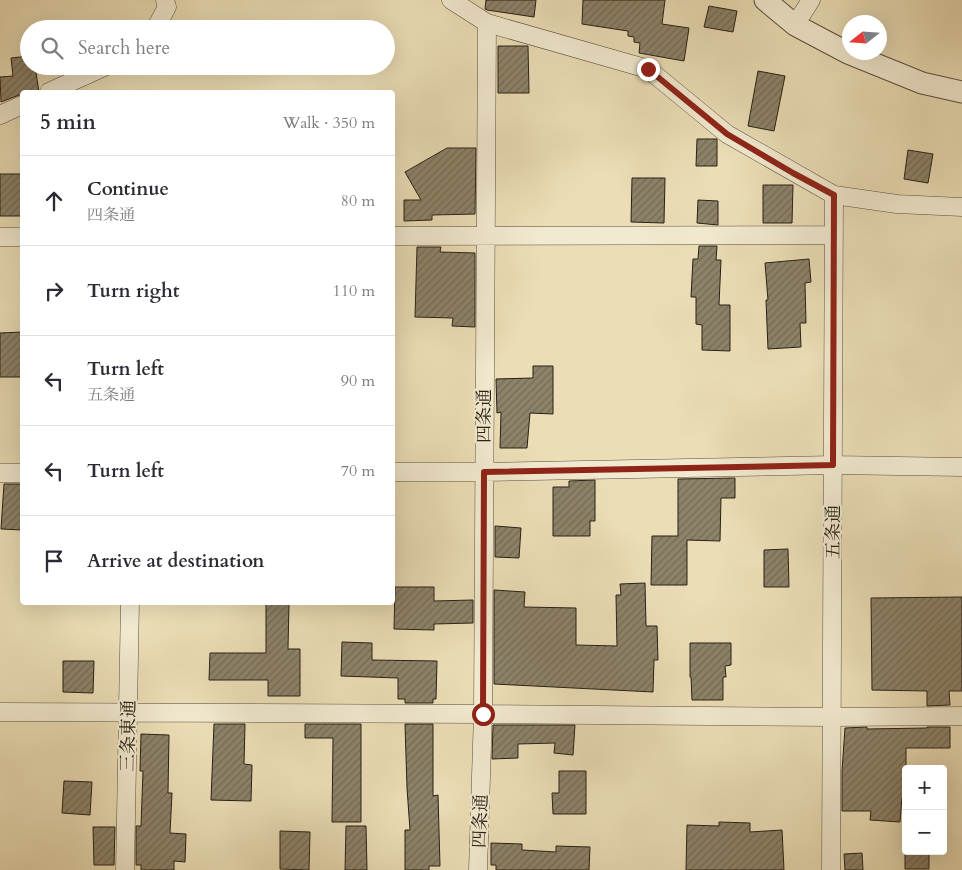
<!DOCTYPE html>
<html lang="en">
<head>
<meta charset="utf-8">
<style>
  :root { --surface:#fff; --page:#f7f7f7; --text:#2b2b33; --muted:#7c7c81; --line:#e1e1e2 }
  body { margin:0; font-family:Cardo,"Noto Serif JP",serif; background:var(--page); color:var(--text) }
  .controls { position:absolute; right:15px; bottom:15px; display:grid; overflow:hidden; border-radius:5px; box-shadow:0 5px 20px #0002 }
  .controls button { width:45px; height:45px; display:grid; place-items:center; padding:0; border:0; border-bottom:1px solid var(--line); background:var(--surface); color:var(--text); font:25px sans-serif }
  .compass { position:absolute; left:842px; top:15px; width:45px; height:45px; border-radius:50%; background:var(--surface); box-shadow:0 5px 20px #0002; rotate:253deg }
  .stop { position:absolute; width:15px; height:15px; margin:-11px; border:4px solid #8f2418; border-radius:50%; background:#fff }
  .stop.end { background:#8f2418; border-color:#fff; box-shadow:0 1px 5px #0008 }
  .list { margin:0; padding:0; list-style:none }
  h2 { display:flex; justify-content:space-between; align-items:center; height:65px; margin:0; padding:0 20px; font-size:21px }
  h2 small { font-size:16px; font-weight:400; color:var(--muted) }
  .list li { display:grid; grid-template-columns:32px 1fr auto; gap:15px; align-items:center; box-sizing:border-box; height:90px; padding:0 20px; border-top:1px solid var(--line) }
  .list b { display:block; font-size:19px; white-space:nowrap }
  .list p { margin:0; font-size:16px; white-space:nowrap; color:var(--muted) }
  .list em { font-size:16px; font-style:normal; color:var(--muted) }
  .icon { flex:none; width:28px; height:28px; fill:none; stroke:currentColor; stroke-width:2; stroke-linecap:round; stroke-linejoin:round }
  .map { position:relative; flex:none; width:962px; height:870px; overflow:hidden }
  .search { position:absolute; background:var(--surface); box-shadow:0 5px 20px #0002; left:20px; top:20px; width:375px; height:55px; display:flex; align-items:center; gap:12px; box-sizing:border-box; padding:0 18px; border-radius:28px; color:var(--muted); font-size:19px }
  .panel { position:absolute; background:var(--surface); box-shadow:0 5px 20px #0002; left:20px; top:90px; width:375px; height:515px; border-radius:5px }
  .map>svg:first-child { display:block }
  .building { fill:url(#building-hatch); stroke:#282017 }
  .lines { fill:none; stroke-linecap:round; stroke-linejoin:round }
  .minor-casing { stroke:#59503f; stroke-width:19 }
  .tertiary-casing { stroke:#59503f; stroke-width:23 }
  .minor { stroke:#f2ead0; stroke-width:18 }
  .tertiary { stroke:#f2ead0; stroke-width:21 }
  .route { stroke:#8f2418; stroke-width:6 }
  .labels { text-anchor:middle; stroke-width:4.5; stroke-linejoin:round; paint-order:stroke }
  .street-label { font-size:18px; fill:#282017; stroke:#f2ead0 }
</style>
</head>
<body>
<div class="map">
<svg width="962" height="870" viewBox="0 0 962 870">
  <defs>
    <pattern id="building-hatch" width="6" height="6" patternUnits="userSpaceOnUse" patternTransform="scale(1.25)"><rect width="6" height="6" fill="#8d836a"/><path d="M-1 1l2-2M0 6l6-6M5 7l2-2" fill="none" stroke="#736b56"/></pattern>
  </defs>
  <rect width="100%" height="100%" fill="#ebdeb6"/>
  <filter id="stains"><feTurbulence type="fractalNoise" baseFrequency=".004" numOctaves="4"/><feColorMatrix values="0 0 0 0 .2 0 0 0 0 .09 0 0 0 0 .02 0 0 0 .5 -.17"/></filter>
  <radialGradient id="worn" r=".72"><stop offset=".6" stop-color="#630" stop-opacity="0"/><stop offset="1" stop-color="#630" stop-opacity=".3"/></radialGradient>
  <!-- building -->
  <path class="building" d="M486,0H536L534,17L487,10L485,9Z
    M583,0H665L662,24L689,28L684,61L639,53L640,43L634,42V37L628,36V31L582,24Z
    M709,6L737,11L733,32L704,27Z
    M498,46H528L529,93H498Z
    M29,56V66H35L39,92H22V94L1,102L0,77L13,76L11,58Z
    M758,71L785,76L774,131L748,126Z
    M697,139H717V166H696Z
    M447,148H476L475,214L432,215V220L404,221V200H421L405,172Z
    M908,150L933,154L928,183L904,179Z
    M0,174H22V216H0Z
    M632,178H665L664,223L631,222Z
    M763,185H793L792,223H763Z
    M698,200L718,201V225L697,223Z
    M699,246H717L716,260H721L719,305H730V351L702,350V325L696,324V297H691L693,259H698Z
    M417,247H441L440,252L475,253V327L452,326L453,318L415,317Z
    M809,259L811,282L805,283L806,323H800L801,347L768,349L766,300H768L765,263Z
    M22,332V377H0V333Z
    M533,366H553V414L530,413L527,448H500L501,412L497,413L496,379L533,378Z
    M735,478V498H721L720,541L687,540V585H651L652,536H678V479Z
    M595,480V521H590V536H553V487H569V481Z
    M4,484H22V530L1,529Z
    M495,526L521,528L519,558L495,557Z
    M788,549L789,587H764V550Z
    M645,583L646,626H657L658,660H654L653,692L494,684V590L525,592L524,607L576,608V645L617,646L616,595H621L620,584Z
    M395,587H434V601L473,600V623L434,624V630L394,629Z
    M962,597V691H949L950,705L927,706V691L872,690L871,598Z
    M266,603H289L288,649H300V696H268V680H209L210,653H266Z
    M342,642L372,643V660L437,661L436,699H433V703H405V699H398V678L341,676Z
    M690,643H731V665L725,666L726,677H723V700H692L691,677H690Z
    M63,661H94L93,693L63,692Z
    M214,724H245L244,764L252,765L251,801L211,800Z
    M305,724H361V822H332L333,738H305Z
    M405,724H433V796L438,795L440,866H429V870H405V830H410L407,788Z
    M493,725H575L573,755L554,753L555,743L518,744V758L492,759Z
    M867,727V729L927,728V727H950V748H906V797H902L900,822L870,820L871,811H842V771L845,728Z
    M141,734L169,735L168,793H172L170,833L186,834L185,862L174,861V870H141V865H136V826H141L143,771H140Z
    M559,771H586V814H553L552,793H559Z
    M64,781L92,782L90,815L62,813Z
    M719,822L750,823V832L782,830L784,870H686L687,825L719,826Z
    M346,826H366L367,870H345Z
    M93,827H115L114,865H94Z
    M280,831L310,832L309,870L280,869Z
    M491,843L522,844V850L556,852V846L590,847L589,870H496V865H491Z
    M905,851H929V869H905Z
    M862,853L863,870H845L844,854Z"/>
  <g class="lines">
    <defs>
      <path id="minor" d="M451,0L487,23L648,69L727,134L834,195L897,204L962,207
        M795,25L811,0
        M155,29L167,7L165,0
        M49,92L106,66
        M0,115L22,105
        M392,236L834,235
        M0,237H22
        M392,472H484L833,465L962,467
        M0,473H22
        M0,712L483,714L832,717L962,716
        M125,870L130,602
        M478,870L483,714L487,23
        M831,870L834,195"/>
      <path id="tertiary" d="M765,0L795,25L848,53L922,83L962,92"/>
    </defs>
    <!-- minor casing -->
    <use href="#minor" class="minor-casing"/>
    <!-- tertiary casing -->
    <use href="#tertiary" class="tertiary-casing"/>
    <!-- minor -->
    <use href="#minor" class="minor"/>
    <!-- tertiary -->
    <use href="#tertiary" class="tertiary"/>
  </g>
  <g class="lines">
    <!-- route -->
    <path class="route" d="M483,714L484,472L833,465L834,195L793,173L727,134L648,69"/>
  </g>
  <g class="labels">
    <!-- street labels -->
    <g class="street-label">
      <text transform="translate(484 416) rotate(-90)" y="6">四条通</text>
      <text transform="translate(833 532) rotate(-90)" y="6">五条通</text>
      <text transform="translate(128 736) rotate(-89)" y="6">三条東通</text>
      <text transform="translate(480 821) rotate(-88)" y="6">四条通</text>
    </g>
  </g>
  <rect width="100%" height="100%" filter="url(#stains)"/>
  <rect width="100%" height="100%" fill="url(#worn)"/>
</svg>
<div class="controls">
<button>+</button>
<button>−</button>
</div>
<svg class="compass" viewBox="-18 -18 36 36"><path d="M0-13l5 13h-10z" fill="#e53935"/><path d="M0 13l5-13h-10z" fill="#7c7c81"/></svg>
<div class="stop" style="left:483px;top:714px"></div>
<div class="stop end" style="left:648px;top:69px"></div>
<div class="search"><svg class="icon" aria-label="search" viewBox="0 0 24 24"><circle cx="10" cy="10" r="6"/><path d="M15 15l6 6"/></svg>Search here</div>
<section class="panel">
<h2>5 min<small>Walk · 350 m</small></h2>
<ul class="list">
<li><svg class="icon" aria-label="ahead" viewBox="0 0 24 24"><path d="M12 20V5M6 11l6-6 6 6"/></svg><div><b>Continue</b><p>四条通</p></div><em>80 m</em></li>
<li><svg class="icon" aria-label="right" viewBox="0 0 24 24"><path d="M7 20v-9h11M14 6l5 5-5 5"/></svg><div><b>Turn right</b></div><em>110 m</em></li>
<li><svg class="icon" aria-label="left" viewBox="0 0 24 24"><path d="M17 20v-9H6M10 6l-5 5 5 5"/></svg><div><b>Turn left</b><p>五条通</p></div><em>90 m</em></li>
<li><svg class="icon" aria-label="left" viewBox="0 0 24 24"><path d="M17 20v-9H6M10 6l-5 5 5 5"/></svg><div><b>Turn left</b></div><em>70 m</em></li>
<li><svg class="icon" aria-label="arrive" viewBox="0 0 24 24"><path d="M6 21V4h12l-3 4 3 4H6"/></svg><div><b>Arrive at destination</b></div></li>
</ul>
</section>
</div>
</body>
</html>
